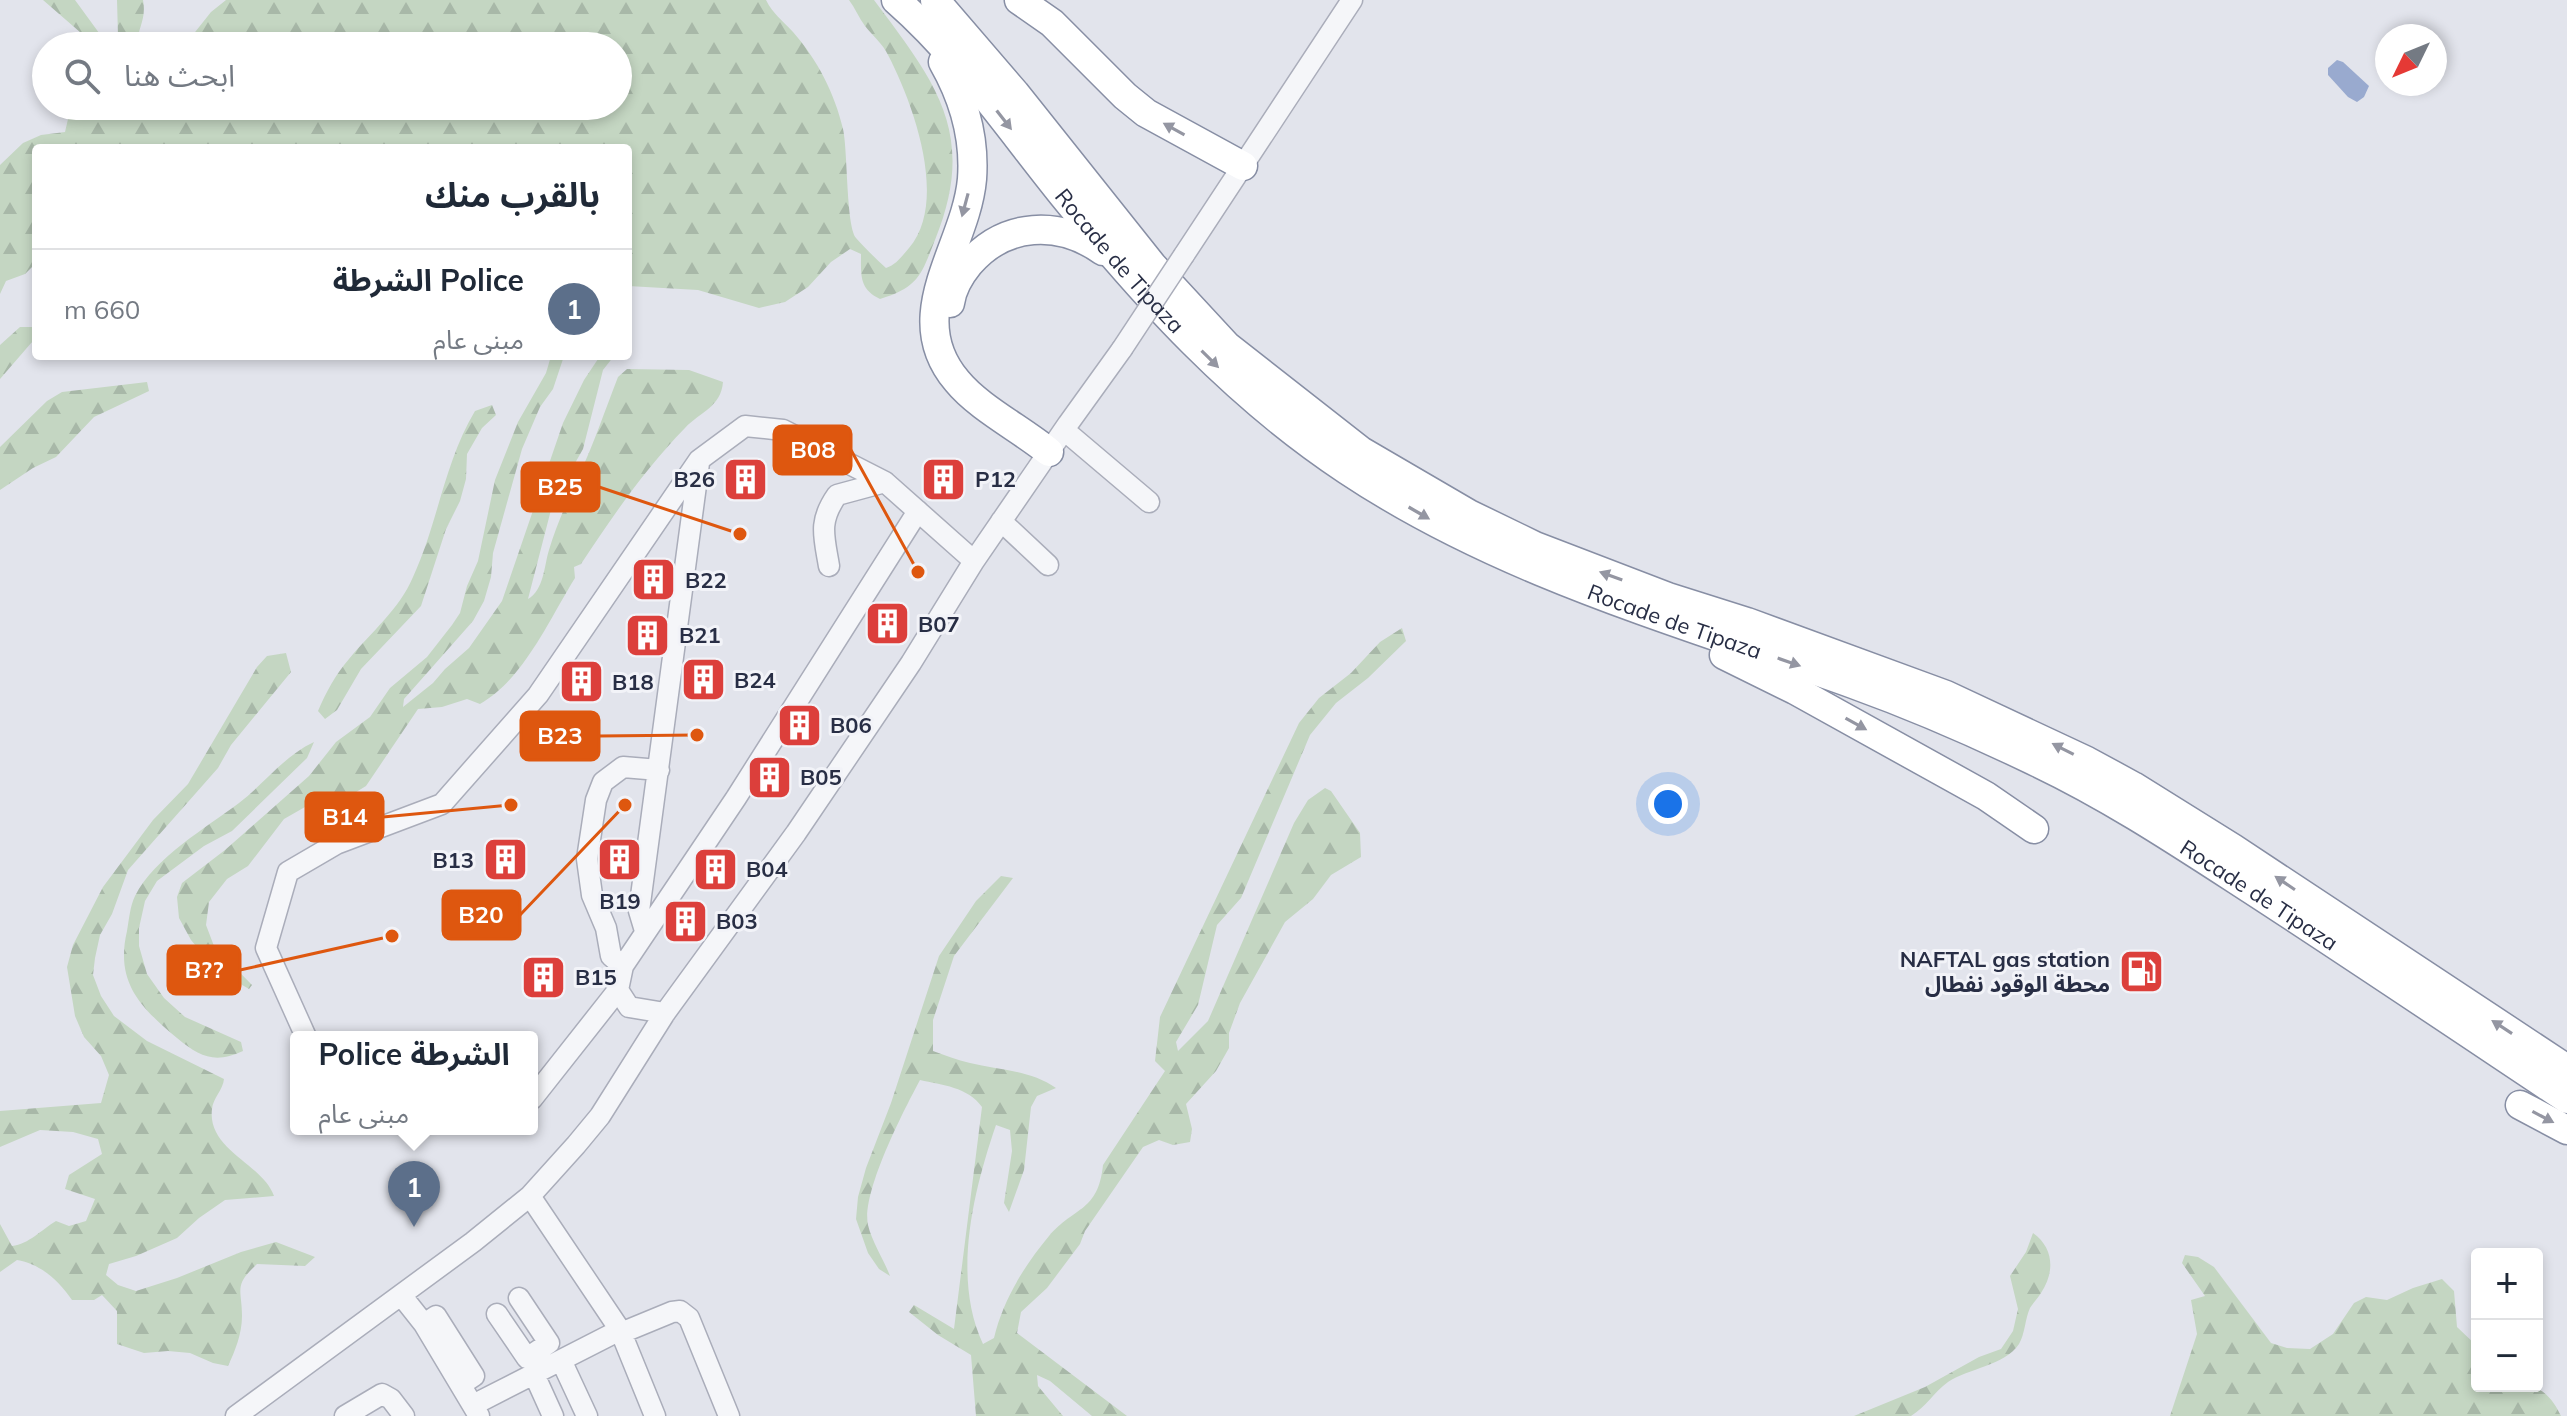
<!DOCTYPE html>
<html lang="ar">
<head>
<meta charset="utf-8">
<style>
  :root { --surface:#fff; --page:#f6f6f7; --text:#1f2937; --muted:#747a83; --line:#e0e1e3; --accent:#db2777 }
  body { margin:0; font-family:Mulish,"Noto Sans Arabic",sans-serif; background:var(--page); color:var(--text); direction:rtl }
  .controls { position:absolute; right:24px; bottom:24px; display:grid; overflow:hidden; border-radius:8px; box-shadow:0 4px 12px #0003 }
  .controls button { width:72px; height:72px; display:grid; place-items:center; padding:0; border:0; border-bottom:2px solid var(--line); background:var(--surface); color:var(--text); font:40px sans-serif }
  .compass { position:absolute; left:2375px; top:24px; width:72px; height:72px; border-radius:50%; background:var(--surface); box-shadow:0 4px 12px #0003; rotate:227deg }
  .you { position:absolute; left:1668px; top:804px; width:28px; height:28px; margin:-20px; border:6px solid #fff; border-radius:50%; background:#1a73e8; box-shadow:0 0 0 12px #1a73e833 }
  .badge { display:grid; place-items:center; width:52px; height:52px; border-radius:50%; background:var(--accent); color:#fff; font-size:26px; font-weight:700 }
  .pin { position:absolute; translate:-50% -66px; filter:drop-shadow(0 2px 4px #0008) }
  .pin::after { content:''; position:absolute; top:42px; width:28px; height:24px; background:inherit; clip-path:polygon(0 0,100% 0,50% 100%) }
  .popup { position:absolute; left:290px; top:1031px; width:248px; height:104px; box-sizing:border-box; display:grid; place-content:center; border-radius:8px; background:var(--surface); filter:drop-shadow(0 2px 6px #0005); font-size:26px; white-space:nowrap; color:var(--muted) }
  .popup b { font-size:30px; color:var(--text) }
  .popup::after { content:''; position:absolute; left:50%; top:100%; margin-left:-16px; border:16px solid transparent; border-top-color:var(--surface) }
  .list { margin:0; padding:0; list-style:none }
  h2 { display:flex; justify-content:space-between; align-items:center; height:104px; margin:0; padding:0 32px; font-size:34px }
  h2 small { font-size:26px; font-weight:400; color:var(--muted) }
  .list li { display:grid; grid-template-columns:52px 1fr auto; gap:24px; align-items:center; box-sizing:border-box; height:112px; padding:0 32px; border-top:2px solid var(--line) }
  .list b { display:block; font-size:30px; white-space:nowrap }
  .list p { margin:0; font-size:26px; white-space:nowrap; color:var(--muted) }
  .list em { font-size:26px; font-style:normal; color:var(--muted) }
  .icon { flex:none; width:44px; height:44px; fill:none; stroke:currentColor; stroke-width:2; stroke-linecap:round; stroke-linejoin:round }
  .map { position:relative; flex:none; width:2567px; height:1416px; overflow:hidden; direction:ltr }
  .search { position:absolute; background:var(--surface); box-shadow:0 4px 12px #0003; left:32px; top:32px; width:600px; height:88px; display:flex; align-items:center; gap:20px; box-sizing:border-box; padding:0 28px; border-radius:44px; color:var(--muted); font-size:30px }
  .panel { position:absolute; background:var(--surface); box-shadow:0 4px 12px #0003; left:32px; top:144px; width:600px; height:216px; border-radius:8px; direction:rtl }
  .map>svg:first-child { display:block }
  .forest { fill:url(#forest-firs) }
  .water { fill:#99aacf }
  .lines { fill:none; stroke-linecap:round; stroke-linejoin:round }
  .minor-casing { stroke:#aaadba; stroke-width:23 }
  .highway-casing { stroke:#878ea4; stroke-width:31 }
  .minor { stroke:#f5f6f9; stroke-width:20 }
  .highway { stroke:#fff; stroke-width:28 }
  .minor-bridge-casing { stroke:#aaadba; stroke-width:23; stroke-linecap:butt }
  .minor-bridge { stroke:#f5f6f9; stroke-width:20 }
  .oneway { fill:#9496a2 }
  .labels { text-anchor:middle; stroke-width:6; stroke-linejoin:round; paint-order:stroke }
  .street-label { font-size:22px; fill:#282e45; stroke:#f2f3f8 }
  .poi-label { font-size:22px; font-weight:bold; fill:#282e45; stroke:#f2f3f8; text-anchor:start }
  .leader { fill:none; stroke:#de570f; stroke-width:3 }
  .callout-dot { fill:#de570f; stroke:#f2f3f8; stroke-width:3 }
  .callout { fill:#de570f; stroke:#de570f; stroke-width:3 }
  .callout-label { font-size:24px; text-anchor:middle; font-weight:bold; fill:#fff }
</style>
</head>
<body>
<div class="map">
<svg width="2567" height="1416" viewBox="0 0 2567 1416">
  <defs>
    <pattern id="forest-firs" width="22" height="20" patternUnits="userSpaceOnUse" patternTransform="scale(2)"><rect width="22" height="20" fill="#c4d6c2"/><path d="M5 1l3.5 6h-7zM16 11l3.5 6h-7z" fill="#a8b8a8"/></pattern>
  </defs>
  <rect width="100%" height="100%" fill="#e2e4ec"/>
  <!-- forest -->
  <path class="forest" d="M43,0H75L102,37L101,46H96Z
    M117,0H143C147,21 136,29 138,46H113L118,36Z
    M226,0H766C773,14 782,20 793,32C817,59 835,94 843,129C848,152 846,225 856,238C865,248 876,259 886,268C897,264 901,257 909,248C949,201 913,103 888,55C883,44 873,36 865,26C859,18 855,8 849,0H874C936,83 978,134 935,240C921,275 919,287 880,299C859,289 861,275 861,254L850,249L831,262L808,287L785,302L759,308L698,290L628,286V148H36V263L25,274L6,281L0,294V165L23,143L41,135L65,132L71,106H618V46H184L211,12Z
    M20,327H32V342L0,379V345Z
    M551,356H564L553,389L540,407L522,449L493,553L491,577L484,601L473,621L404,699L403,707L433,683L445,669L469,648L502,601L563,423L584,380L600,356H614L603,370L583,449L553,502L528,599C544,590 544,566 549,550C557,523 568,500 579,475C594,444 605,410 618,377L627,369L689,370L723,382C721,407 700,412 685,428C645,469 612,517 581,564L574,567L575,578C549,620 523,680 480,704L467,699L442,707L418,709L366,786L343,800L305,807L284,819L248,866L227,879L209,902L206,925L214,946L252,985L249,989L215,969L191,940L179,918L177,897L182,883L225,850L309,776L336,742L370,717L390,688L427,657L452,625L460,613L467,586L478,561L495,480L518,422L546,373Z
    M147,382L149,391L94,417L56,457L33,468L0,490V447L47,401L62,392Z
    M492,405L496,415L482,428L467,454L466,479L460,501L446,529L421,606L361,669L337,710L325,719L318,711C326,692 336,674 349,659C371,632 399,610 413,577C438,523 444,463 475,411Z
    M1402,628L1406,641L1368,678L1336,703L1310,735L1241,898L1217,925L1198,1005L1176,1042L1178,1051L1208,1021L1294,823L1308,800L1325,788L1331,791L1360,833L1361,857L1331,875L1313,899L1285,922L1240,1003L1229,1033V1048L1216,1071L1186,1104L1192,1129L1190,1142L1173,1145L1159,1140L1143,1147L1085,1231L1080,1244L1047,1288L1021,1312L1017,1333L1127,1416H1092L1050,1381L1037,1375L1038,1386L1063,1416H976L971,1355L938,1335L909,1312L914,1305L954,1329L982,1107C968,1087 942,1085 920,1080C904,1110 861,1193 868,1225C872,1242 884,1260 890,1276L879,1269L868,1253L856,1219L858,1197L866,1168L891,1103L939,956L976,901L1001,876L1013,878L954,956L933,1020V1051C945,1055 957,1060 970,1063C999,1070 1031,1070 1056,1088L1037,1096L1031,1107L1024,1170L1009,1212L1004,1203L1012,1151L1010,1130L996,1125C973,1192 952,1278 983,1344L994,1338C1003,1300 1024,1266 1049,1236C1075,1206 1098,1212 1103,1165L1165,1071L1155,1061L1160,1017L1299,723L1319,698L1351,673L1380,642Z
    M286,653L291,672L231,745L218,768L128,870L112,914L100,935L95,958L93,975L101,996L114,1016L147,1041L224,1079C223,1090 213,1098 212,1109C207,1150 262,1163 274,1196L225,1200L199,1218L177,1238L136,1256L109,1264L106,1275L118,1285L136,1291L177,1278L241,1252L276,1242L315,1257L305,1266L257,1264C233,1286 242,1289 242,1316C242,1334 235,1351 228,1366L213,1363L190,1353L168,1351L144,1353L117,1344V1311L102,1295L94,1300H72C59,1281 41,1264 17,1260L0,1272V1224L12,1246C29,1244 41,1230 56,1221L69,1226L86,1221L95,1199L65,1189L69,1175L102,1154L98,1139L73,1132L40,1130L0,1147V1111L101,1103L109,1075L101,1056L84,1037L75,1016L67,967L73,945L103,887L153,820L188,784L257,667L267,656Z
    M314,742L307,758L232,831L204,846L157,881L145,901L139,928V946L147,974L164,998L185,1017L241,1042L243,1051C215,1064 200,1057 177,1038C140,1007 115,982 127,931C129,920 130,906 135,896C155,857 206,828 239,803C265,783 284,756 314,742Z
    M2033,1233C2054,1248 2055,1272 2041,1293C2038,1298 2033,1303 2030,1308C2025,1319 2025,1334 2019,1344C2004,1366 1969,1368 1948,1382C1934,1392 1926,1407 1911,1416H1854L1925,1387L1979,1357L2001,1349L2013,1331L2018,1309L2010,1276L2026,1252Z
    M2185,1255L2198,1257L2214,1267L2271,1343L2287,1348L2310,1349L2333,1334L2354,1303L2366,1297L2387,1300L2413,1288L2442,1279L2454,1291L2457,1327L2477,1346V1386C2517,1386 2541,1374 2561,1416H2170L2197,1334L2191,1300L2205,1296L2182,1263Z"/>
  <!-- water -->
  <path class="water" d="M2337,60L2343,62L2369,86L2364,97L2357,102L2348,97L2328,75V68Z"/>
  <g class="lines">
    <defs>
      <path id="minor" d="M1184,255L1352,0
        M1064,430L1149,502
        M1001,521L1048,565
        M829,566C824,536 818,522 837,495L885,482
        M645,931L639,911L699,463
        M623,966L611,956L606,928L592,895L587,859L596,800L603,782L623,767L659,770
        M665,1013L629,1007L618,990L623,966L736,798L918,511
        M306,1037L266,948L288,872L336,844L442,804L538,695L699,460L745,426L783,430L885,482L974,561
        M532,1099L618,990
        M530,1196L620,1330L655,1416
        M401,1295L424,1324L479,1416
        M497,1314L527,1358L549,1343L519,1298
        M427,1322L436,1316L474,1376L462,1384
        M621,1333L672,1312L680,1311L689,1318L729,1416
        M561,1360L587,1416
        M534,1374L553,1416
        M473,1405L620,1330
        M236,1416L473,1242L530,1196L576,1145L600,1116L665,1013L796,833L911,663L974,561L1068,424L1122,349
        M345,1416L382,1394L391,1399L404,1416"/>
      <g id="highway">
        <path id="s1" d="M896,0C960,56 1008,127 1062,194C1145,297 1235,396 1347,470C1503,574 1679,621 1853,684C1914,706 1974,732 2032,760C2109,796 2181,844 2252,890C2358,959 2462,1029 2567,1099"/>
        <path d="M935,0L1015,93L1152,265L1227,346L1361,451L1469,514L1535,546L1668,597L1747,622L1946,695L2087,761L2133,786L2234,849L2567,1069"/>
        <path d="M1019,0L1052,23L1125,96L1146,113L1243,166"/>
        <path d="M943,62C963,97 975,138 972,179C966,248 901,315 957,381C979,408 1021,429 1049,452"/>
        <path d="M950,303C952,289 960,275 969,264C1005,222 1059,220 1103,251"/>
        <path d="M1724,655L1795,690L1986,796L2034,829"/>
        <path d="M2520,1105L2567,1130"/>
      </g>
    </defs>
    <!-- minor casing -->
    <use href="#minor" class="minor-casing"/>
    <!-- highway casing -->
    <use href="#highway" class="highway-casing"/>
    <!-- minor -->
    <use href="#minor" class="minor"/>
    <!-- highway -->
    <use href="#highway" class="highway"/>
    <defs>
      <path id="minor-bridge" d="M1122,349L1184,255"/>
    </defs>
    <!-- minor-bridge casing -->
    <use href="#minor-bridge" class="minor-bridge-casing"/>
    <!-- minor-bridge -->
    <use href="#minor-bridge" class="minor-bridge"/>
  </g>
  <!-- one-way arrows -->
  <defs><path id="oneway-solid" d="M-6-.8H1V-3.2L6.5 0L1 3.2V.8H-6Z" transform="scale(2)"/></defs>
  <g class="oneway">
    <use href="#oneway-solid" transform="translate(1004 120) rotate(52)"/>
    <use href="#oneway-solid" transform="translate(1174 129) rotate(-151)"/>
    <use href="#oneway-solid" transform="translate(965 205) rotate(105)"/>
    <use href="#oneway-solid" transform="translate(1210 359) rotate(45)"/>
    <use href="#oneway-solid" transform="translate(1419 513) rotate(30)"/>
    <use href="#oneway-solid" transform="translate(1611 576) rotate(-160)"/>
    <use href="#oneway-solid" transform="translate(1789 662) rotate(19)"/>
    <use href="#oneway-solid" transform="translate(1856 724) rotate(29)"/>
    <use href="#oneway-solid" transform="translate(2063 749) rotate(-153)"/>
    <use href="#oneway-solid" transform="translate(2285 883) rotate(-146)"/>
    <use href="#oneway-solid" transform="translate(2502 1027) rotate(-147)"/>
    <use href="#oneway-solid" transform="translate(2543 1117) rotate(28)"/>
  </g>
  <!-- icons -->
  <defs>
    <symbol id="building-square" viewBox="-11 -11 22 22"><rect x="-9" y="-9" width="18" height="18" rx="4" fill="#dc3f3b" stroke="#f2f3f8"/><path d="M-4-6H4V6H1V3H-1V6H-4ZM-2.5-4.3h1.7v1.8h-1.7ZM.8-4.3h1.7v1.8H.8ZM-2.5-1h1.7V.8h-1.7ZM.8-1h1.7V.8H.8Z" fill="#fff"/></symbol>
    <symbol id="fuel-square" viewBox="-11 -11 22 22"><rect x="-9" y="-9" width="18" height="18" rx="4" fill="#dc3f3b" stroke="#f2f3f8"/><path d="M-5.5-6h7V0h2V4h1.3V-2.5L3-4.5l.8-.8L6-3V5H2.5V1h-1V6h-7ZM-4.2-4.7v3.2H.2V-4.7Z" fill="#fff"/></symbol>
  </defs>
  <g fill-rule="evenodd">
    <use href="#building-square" x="720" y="454" width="51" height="51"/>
    <use href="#building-square" x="918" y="454" width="51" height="51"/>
    <use href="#building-square" x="628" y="554" width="51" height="51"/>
    <use href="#building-square" x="862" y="598" width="51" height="51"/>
    <use href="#building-square" x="622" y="610" width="51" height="51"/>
    <use href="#building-square" x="678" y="654" width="51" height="51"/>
    <use href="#building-square" x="556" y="656" width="51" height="51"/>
    <use href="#building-square" x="774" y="700" width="51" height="51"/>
    <use href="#building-square" x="744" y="752" width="51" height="51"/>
    <use href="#building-square" x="480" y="834" width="51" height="51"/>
    <use href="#building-square" x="594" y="834" width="51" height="51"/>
    <use href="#building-square" x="690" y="844" width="51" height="51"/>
    <use href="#building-square" x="660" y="896" width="51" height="51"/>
    <use href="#fuel-square" x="2116" y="946" width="51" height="51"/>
    <use href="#building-square" x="518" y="952" width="51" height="51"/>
  </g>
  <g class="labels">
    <!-- street labels -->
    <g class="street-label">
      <text dy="8" stroke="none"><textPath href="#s1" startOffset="344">Rocade de Tipaza</textPath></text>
      <text dy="8" stroke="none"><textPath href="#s1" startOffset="1016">Rocade de Tipaza</textPath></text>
      <text dy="8" stroke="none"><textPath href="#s1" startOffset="1664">Rocade de Tipaza</textPath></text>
    </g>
    <!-- poi labels -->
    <g class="poi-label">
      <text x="715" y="487" text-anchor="end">B26</text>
      <text x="975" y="487">P12</text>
      <text x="685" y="588">B22</text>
      <text x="918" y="632">B07</text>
      <text x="679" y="643">B21</text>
      <text x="734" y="688">B24</text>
      <text x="612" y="690">B18</text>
      <text x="830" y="733">B06</text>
      <text x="800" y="785">B05</text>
      <text x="474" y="868" text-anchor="end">B13</text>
      <text x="746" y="877">B04</text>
      <text x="620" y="909" text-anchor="middle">B19</text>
      <text x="716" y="929">B03</text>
      <text x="2110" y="967" text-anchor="end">NAFTAL gas station<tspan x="2110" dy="25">محطة الوقود نفطال</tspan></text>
      <text x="575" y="985">B15</text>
    </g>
  </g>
  <!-- callouts -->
  <path class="leader" d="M918 572L851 450M740 534L599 487M697 735L599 736M511 805L383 817M625 805L520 915M392 936L240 970"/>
  <g class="callout-dot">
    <circle cx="918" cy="572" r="8"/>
    <circle cx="740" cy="534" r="8"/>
    <circle cx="697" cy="735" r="8"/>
    <circle cx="511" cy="805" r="8"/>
    <circle cx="625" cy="805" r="8"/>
    <circle cx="392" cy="936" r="8"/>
  </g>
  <g class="callout">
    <rect x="774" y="426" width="77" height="48" rx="8"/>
    <rect x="522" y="463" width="77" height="48" rx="8"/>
    <rect x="521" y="712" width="78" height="48" rx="8"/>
    <rect x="306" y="793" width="77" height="48" rx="8"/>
    <rect x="443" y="891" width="77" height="48" rx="8"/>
    <rect x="168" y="946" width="72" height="48" rx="8"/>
  </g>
  <g class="callout-label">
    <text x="813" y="458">B08</text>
    <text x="560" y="495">B25</text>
    <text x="560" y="744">B23</text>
    <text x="345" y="825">B14</text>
    <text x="481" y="923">B20</text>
    <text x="204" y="978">B??</text>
  </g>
</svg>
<div class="controls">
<button>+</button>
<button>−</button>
</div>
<svg class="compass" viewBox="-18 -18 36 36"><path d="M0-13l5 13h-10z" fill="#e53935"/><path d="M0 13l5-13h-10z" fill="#747a83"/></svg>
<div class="you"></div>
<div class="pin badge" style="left:414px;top:1227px;background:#5c6f8a">1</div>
<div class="popup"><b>Police الشرطة</b>مبنى عام</div>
<div class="search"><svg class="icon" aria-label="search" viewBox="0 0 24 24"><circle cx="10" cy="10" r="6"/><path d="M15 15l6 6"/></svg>ابحث هنا</div>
<section class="panel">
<h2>بالقرب منك<small></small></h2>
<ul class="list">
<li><span class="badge" style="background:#5c6f8a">1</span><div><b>Police الشرطة</b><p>مبنى عام</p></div><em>660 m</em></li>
</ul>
</section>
</div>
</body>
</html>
